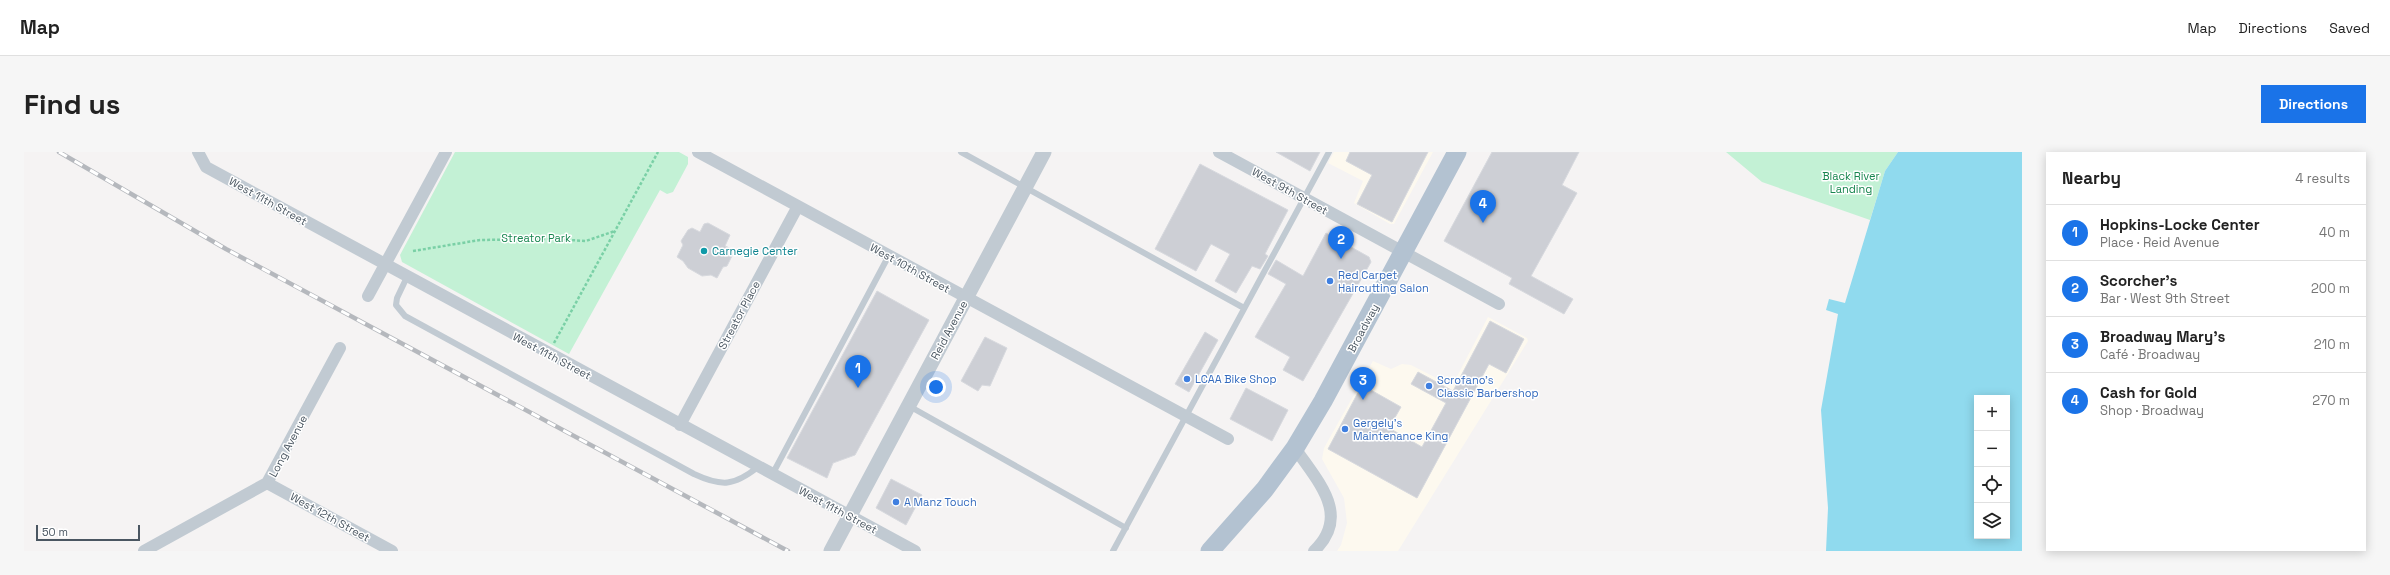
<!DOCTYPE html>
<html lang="en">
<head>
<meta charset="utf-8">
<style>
  :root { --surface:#fff; --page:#f6f6f6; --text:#222; --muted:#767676; --line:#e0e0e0; --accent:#1a73e8 }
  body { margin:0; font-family:"Space Grotesk",sans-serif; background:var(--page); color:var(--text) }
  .controls { position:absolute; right:12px; bottom:12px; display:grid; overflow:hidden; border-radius:0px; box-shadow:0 2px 10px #0003 }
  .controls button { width:36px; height:36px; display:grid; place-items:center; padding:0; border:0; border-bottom:1px solid var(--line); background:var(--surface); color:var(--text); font:20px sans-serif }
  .scale { position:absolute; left:12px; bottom:10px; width:104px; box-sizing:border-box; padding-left:4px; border:2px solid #4a5661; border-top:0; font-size:11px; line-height:14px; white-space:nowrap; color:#4a5661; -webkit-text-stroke:3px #fff; paint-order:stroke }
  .you { position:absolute; left:912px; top:235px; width:14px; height:14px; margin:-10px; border:3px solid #fff; border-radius:50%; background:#1a73e8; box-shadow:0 0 0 6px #1a73e833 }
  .badge { display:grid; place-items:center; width:26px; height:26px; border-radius:50%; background:var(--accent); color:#fff; font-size:13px; font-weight:700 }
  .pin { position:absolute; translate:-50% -33px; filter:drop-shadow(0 1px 2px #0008) }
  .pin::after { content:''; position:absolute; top:21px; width:14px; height:12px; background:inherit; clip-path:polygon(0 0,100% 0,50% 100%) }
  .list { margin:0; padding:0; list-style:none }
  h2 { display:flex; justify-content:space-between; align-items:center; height:52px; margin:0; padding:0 16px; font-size:17px }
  h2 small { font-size:13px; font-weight:400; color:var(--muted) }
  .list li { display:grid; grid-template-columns:26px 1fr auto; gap:12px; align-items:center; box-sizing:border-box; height:56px; padding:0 16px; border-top:1px solid var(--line) }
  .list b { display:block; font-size:15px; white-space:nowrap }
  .list p { margin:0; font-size:13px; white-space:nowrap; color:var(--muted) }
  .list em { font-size:13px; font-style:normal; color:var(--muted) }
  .icon { flex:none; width:22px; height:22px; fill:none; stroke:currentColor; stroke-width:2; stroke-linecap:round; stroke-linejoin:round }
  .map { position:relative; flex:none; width:1998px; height:399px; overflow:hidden; border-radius:0px }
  header { display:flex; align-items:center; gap:24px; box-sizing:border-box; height:56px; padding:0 20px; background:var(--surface); border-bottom:1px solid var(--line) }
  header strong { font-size:19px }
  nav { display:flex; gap:22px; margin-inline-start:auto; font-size:14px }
  .intro { display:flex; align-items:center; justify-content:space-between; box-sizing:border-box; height:96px; padding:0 24px }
  h1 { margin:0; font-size:28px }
  .button { padding:10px 18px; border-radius:0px; background:var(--accent); color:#fff; font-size:14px; font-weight:700 }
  main { display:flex; gap:24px; padding:0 24px }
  aside { flex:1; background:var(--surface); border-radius:0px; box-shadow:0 2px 10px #0003 }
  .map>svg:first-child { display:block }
  .commercial { fill:#fdf9ef }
  .green { fill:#c3f1d5 }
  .water { fill:#90daee; fill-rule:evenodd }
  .building { fill:#cdcfd5; stroke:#d7d9de }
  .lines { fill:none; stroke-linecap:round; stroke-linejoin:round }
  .path { stroke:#7ad0a6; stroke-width:2.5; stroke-dasharray:3 2; stroke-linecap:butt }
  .service { stroke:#c1cad2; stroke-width:6 }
  .minor { stroke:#c1cad2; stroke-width:12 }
  .tertiary { stroke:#c1cad2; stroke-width:15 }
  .primary { stroke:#b3c2d1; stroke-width:19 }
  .rail-casing { stroke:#b5b8bd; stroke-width:4.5 }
  .rail { stroke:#fff; stroke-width:3; stroke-dasharray:9; stroke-linecap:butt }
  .culture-dot { fill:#0f9aa8; stroke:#fff; stroke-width:1.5 }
  .shop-dot { fill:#3f7fe0; stroke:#fff; stroke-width:1.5 }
  .labels { text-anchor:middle; stroke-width:3; stroke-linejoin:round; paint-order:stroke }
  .park-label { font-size:11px; fill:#17864f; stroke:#fff }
  .street-label { font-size:11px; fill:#4a5661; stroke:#fff }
  .culture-label { font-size:11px; fill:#0d838f; stroke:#fff; text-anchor:start }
  .shop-label { font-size:11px; fill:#366cbe; stroke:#fff; text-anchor:start }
</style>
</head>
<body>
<header>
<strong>Map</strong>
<nav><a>Map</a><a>Directions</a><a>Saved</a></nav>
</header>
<div class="intro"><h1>Find us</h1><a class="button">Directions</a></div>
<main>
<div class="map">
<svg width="1998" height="399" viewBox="0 0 1998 399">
  <rect width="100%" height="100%" fill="#f5f3f3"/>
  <!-- commercial -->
  <path class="commercial" d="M1310,0H1409L1370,72H1366L1330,51L1339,29L1304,11Z
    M1464,165L1503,186L1504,189L1374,399H1313L1317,393L1323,371L1320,346L1298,307L1300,296L1349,209L1367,217L1378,212L1387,213L1428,234Z"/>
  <!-- green -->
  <path class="green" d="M431,0H655L664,5V12L649,40L643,42L636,38L545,202L378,110L376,103Z
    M1702,0H1874L1861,19L1846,68L1738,30Z"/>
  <!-- water -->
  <path class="water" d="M1874,0H1998V399H1802L1804,356L1797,258L1814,162L1802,158L1805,147L1821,151L1861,19ZM1953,246H1983V384H1953Z"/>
  <!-- building -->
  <path class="building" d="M1252,0H1296L1286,19Z
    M1326,0H1404L1368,70L1333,52L1348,23L1322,9Z
    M1468,0H1555L1538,33L1553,41L1507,124L1549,147L1540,162L1485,132L1488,126L1420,89Z
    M1176,12L1264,58L1241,102L1244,104L1236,117L1228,114L1212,141L1191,129L1206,102L1187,92L1172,119L1131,97Z
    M684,71L706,83L701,94L708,97L709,102L703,114L699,115L693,126L687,123L678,124L664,116L659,109L653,105L659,93L657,89L664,78L668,76L676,80L680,72Z
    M1302,81L1345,105L1347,110L1279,229L1259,218L1266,205L1231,185L1262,132L1244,122L1252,108L1279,124Z
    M853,139L905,168L831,303L809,311L803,326L763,306Z
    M1466,169L1500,187L1482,221L1465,212L1393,346L1304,297L1338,233L1377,255L1365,276L1398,295L1422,251L1387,232L1394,220L1429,239Z
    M1181,180L1194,188L1165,240L1151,232Z
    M961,185L983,196L966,234L958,233L954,239L937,229Z
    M1222,236L1264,258L1248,289L1206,267Z
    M867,327L898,343L882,373L852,356Z"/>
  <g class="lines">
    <!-- path -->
    <path class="path" d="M389,99L456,88L530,87L562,89L591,79
      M530,191L634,0"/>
    <!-- service -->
    <path class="service" d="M937,0L1220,156
      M383,125L373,146L372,153L381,164L670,322C698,335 710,334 734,315
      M885,254L1102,376
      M748,323L864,105
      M1089,399L1305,0"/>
    <!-- minor -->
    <path class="minor" d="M174,0L182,15L891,399
      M674,0L1204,287
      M1195,0L1475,152
      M344,144L422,0
      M656,273L774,54
      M1271,296C1293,329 1328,363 1290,399
      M243,331L368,399
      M120,399L243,331L316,196"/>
    <!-- tertiary -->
    <path class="tertiary" d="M807,399L1020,0"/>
    <!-- primary -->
    <path class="primary" d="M1186,399L1241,337L1271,296L1299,249L1433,0"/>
    <defs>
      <path id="rail" d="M35,0L202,97L764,399"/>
    </defs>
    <!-- rail casing -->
    <use href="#rail" class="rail-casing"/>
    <!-- rail -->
    <use href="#rail" class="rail"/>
  </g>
  <!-- markers -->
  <circle class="culture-dot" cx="680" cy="99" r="4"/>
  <g class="shop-dot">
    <circle cx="1306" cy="129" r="4"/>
    <circle cx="1163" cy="227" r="4"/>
    <circle cx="1405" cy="234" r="4"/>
    <circle cx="1321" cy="277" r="4"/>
    <circle cx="872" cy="350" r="4"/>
  </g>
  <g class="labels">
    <!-- park labels -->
    <g class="park-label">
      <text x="1827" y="28">Black River<tspan x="1827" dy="13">Landing</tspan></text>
      <text x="512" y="90">Streator Park</text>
    </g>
    <!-- street labels -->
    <g class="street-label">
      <text transform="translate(1266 39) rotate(29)" y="4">West 9th Street</text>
      <text transform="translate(244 49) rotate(29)" y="4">West 11th Street</text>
      <text transform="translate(886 116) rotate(29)" y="4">West 10th Street</text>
      <text transform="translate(715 163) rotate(-62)" y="4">Streator Place</text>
      <text transform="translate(1339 176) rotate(-62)" y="4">Broadway</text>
      <text transform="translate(925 178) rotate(-62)" y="4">Reid Avenue</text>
      <text transform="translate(528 204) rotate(28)" y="4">West 11th Street</text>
      <text transform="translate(264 294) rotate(-62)" y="4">Long Avenue</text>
      <text transform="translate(814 358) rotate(28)" y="4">West 11th Street</text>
      <text transform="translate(306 365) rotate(29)" y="4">West 12th Street</text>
    </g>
    <!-- culture labels -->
    <g class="culture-label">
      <text x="688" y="103">Carnegie Center</text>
    </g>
    <!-- shop labels -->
    <g class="shop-label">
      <text x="1314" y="127">Red Carpet<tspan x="1314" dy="13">Haircutting Salon</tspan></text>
      <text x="1171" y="231">LCAA Bike Shop</text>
      <text x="1413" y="232">Scrofano's<tspan x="1413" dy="13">Classic Barbershop</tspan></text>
      <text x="1329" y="275">Gergely's<tspan x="1329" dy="13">Maintenance King</tspan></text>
      <text x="880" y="354">A Manz Touch</text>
    </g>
  </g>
</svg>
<div class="controls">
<button>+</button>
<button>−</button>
<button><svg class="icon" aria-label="locate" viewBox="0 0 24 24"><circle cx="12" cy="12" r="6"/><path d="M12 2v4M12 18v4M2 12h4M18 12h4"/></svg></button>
<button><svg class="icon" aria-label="layers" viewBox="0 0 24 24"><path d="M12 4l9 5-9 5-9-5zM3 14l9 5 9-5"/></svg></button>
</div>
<div class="scale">50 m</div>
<div class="you"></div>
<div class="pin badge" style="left:834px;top:236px">1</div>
<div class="pin badge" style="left:1317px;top:107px">2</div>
<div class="pin badge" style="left:1339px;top:248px">3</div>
<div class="pin badge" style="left:1459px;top:71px">4</div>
</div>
<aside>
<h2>Nearby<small>4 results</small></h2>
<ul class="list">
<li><span class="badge">1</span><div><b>Hopkins-Locke Center</b><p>Place · Reid Avenue</p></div><em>40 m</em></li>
<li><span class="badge">2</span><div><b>Scorcher's</b><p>Bar · West 9th Street</p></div><em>200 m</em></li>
<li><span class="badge">3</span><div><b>Broadway Mary's</b><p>Café · Broadway</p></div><em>210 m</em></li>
<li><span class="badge">4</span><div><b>Cash for Gold</b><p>Shop · Broadway</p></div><em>270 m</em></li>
</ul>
</aside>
</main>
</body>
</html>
